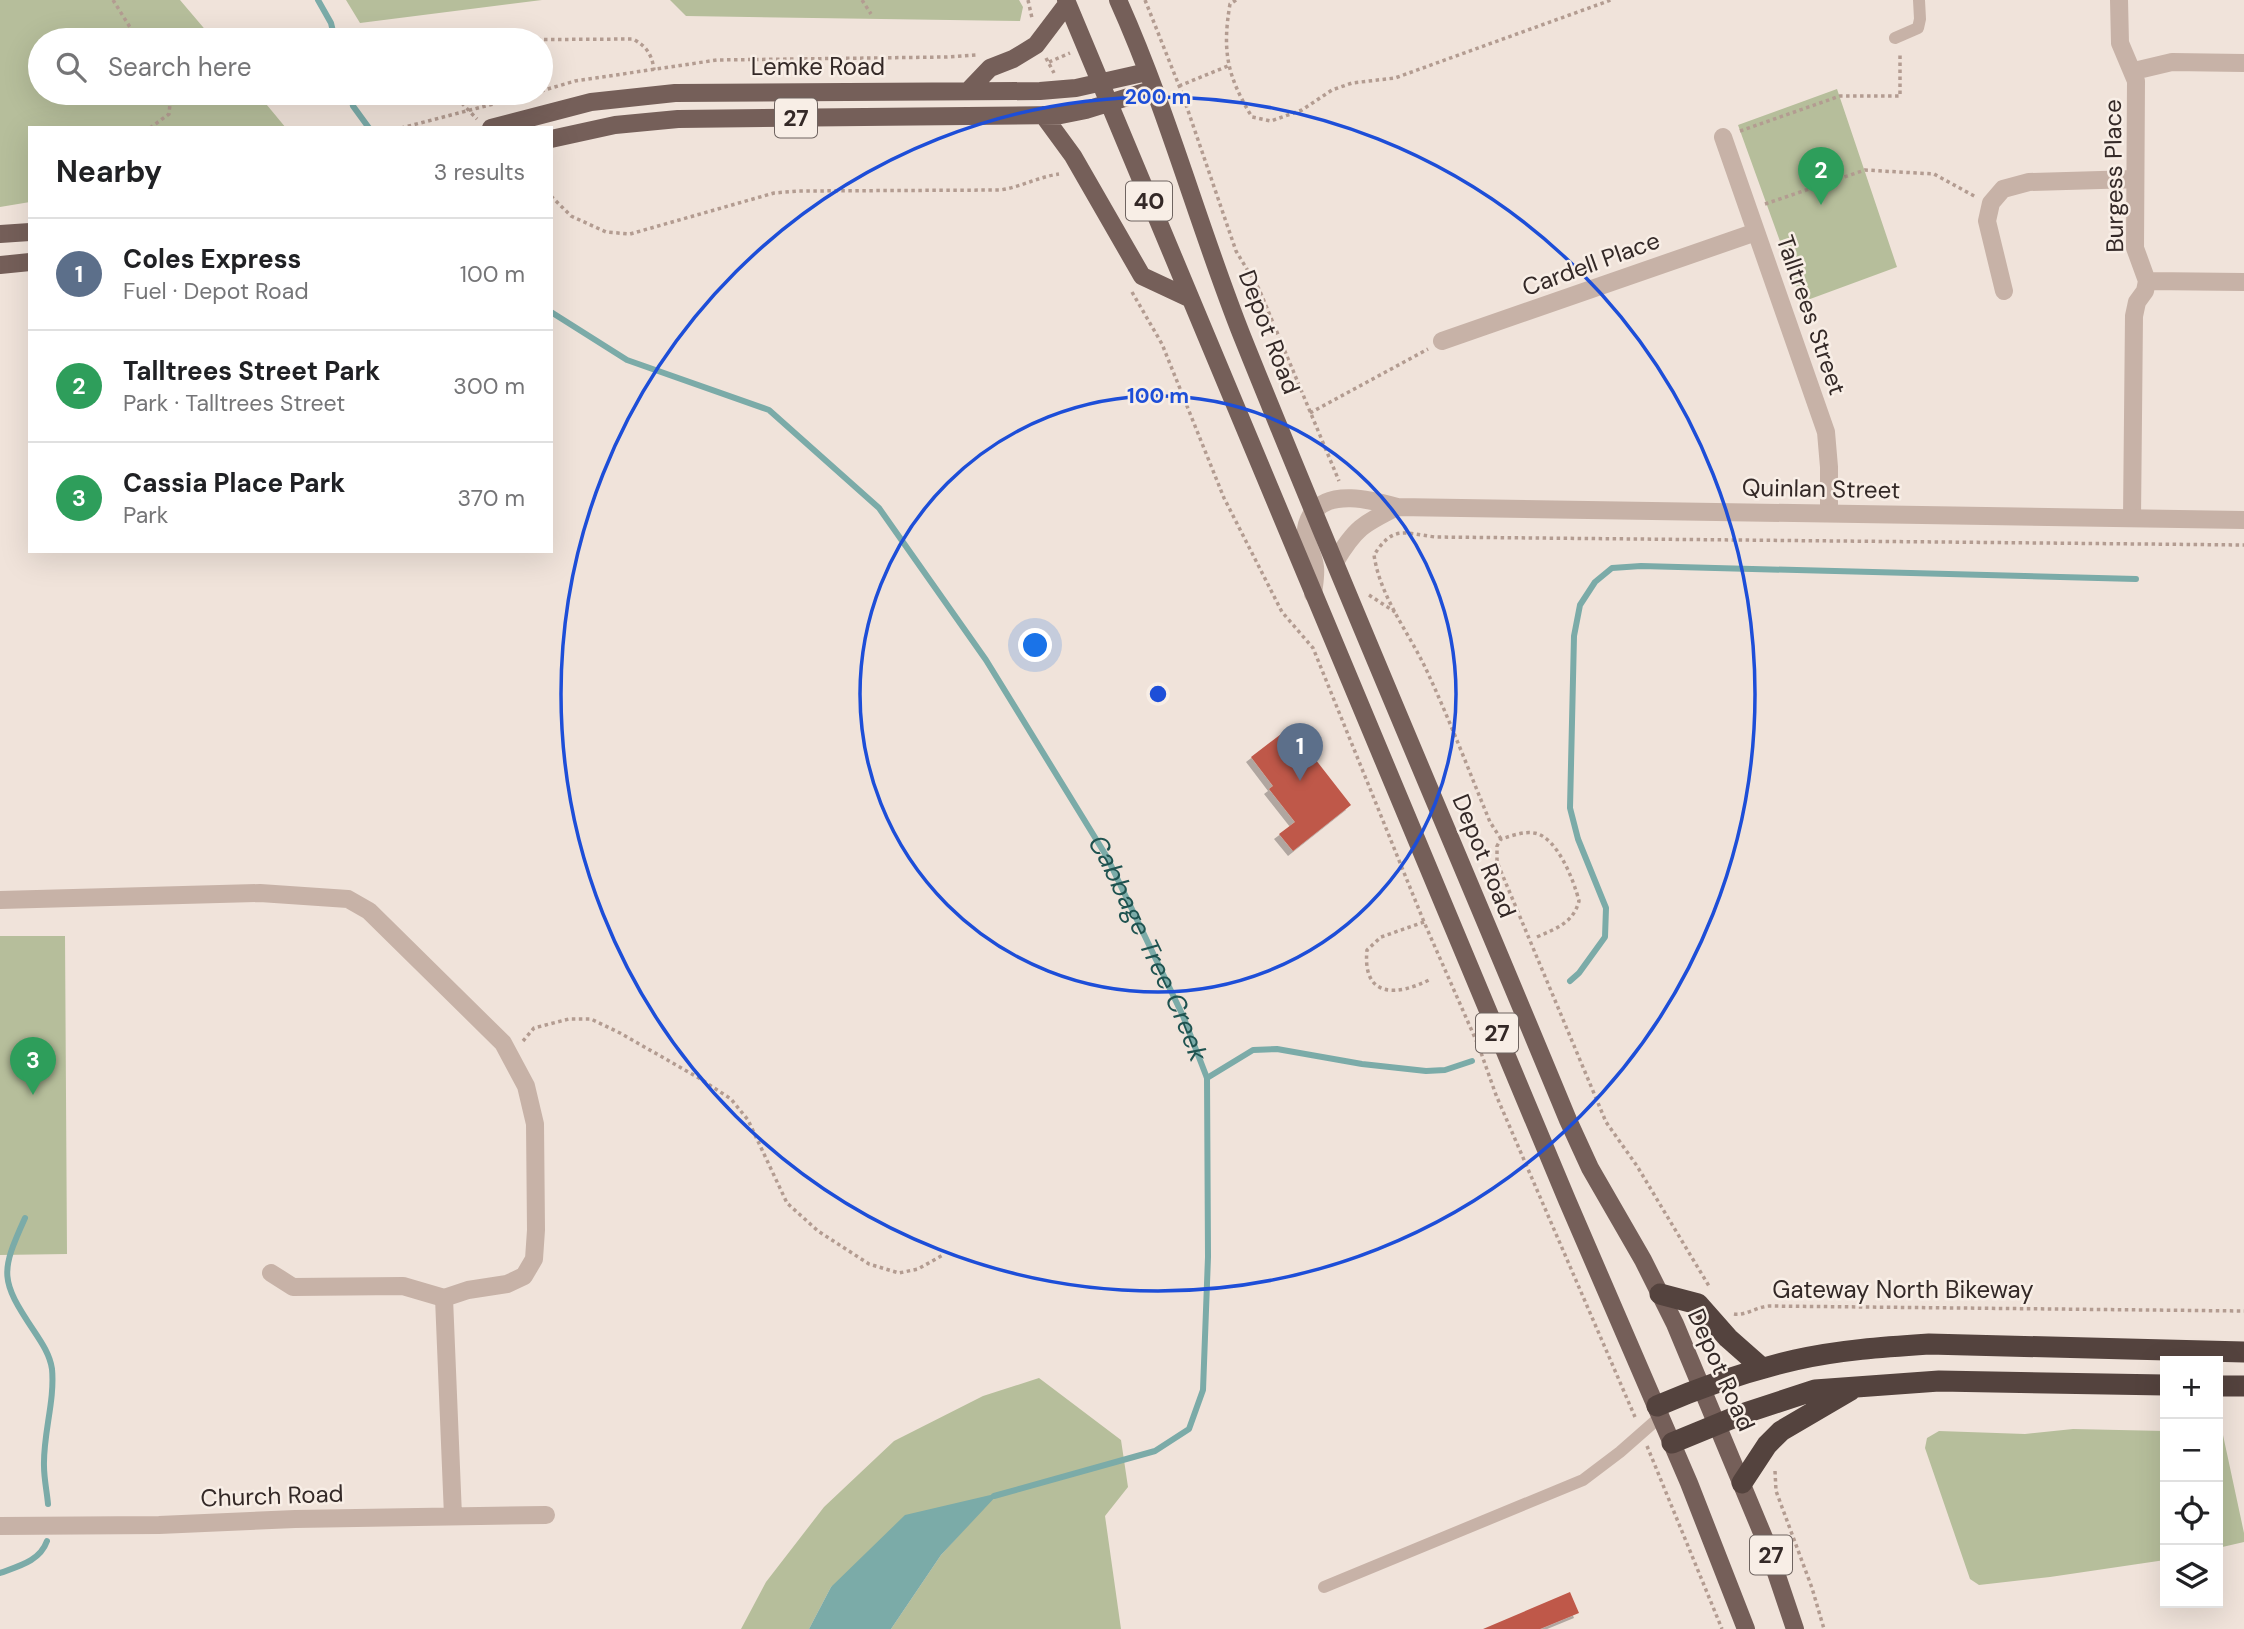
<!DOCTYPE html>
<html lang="en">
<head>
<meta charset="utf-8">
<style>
  :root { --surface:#fff; --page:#f2f2f2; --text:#202124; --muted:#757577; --line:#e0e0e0; --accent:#db2777 }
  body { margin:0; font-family:"DM Sans",sans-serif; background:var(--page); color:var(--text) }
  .controls { position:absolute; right:21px; bottom:21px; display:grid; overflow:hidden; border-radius:0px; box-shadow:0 7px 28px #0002 }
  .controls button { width:63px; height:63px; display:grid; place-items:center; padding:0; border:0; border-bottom:2px solid var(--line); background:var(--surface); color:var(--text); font:35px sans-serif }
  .you { position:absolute; left:1036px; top:646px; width:24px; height:24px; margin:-18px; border:5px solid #fff; border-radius:50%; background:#1a73e8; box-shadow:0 0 0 10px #1a73e833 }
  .badge { display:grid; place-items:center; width:46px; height:46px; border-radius:50%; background:var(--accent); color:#fff; font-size:23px; font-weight:700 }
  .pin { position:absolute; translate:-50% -58px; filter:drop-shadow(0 2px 4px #0008) }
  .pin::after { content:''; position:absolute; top:37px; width:24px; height:21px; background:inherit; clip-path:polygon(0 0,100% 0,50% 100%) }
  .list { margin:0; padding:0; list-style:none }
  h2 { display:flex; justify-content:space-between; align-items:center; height:91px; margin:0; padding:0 28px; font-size:30px }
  h2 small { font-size:23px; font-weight:400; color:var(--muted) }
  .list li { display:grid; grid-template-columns:46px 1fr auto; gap:21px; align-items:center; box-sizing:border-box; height:112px; padding:0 28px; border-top:2px solid var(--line) }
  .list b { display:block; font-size:26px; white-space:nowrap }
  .list p { margin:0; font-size:23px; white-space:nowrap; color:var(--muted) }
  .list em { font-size:23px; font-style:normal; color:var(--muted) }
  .icon { flex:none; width:38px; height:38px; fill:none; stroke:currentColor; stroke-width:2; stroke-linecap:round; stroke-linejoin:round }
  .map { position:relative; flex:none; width:2244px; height:1629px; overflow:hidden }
  .search { position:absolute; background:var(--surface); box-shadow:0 7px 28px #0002; left:28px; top:28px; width:525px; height:77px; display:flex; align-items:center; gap:18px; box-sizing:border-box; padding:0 24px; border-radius:38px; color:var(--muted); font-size:26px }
  .panel { position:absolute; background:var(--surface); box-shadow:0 7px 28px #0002; left:28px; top:126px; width:525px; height:427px; border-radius:0px }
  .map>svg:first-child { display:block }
  .green { fill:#b6be9b }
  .water { fill:#7baba8 }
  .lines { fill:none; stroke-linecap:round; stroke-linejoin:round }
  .stream { stroke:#7baba8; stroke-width:6 }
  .building { fill:#bf5849; filter:url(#shadow) }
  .path { stroke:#b39c91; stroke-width:3.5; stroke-dasharray:3.5 3.5; stroke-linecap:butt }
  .service { stroke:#c7b2a7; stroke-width:12 }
  .minor { stroke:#c7b2a7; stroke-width:18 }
  .tertiary { stroke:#c7b2a7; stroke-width:18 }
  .primary { stroke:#755f59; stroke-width:18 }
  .motorway { stroke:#54433e; stroke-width:21 }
  .path-bridge { stroke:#b39c91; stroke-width:3.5; stroke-dasharray:3.5 3.5; stroke-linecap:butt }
  .ring { fill:none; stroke:#1d4ed8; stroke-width:3.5 }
  .labels { text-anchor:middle; stroke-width:5; stroke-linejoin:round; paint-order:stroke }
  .shield { fill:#f8eee6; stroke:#6f6460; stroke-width:2 }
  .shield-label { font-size:23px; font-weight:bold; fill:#342927 }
  .street-label { font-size:24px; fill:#342927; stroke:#f8eee6 }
  .water-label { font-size:26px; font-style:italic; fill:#1f5350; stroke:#f8eee6 }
  .centre { fill:#1d4ed8; stroke:#f8eee6; stroke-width:3.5 }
  .ring-label { font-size:21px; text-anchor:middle; font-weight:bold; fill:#1d4ed8; stroke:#f8eee6; stroke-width:5; stroke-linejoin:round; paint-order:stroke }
</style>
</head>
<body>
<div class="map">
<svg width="2244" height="1629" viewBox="0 0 2244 1629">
  <defs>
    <filter id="shadow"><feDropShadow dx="-5" dy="5" stdDeviation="0" flood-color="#0004"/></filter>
  </defs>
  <rect width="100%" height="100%" fill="#f0e3da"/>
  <!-- green -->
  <path class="green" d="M0,0H180L214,40H40V93H257L286,128H30V202L0,207Z
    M346,0H542L360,23Z
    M670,0H1019L1023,7L1020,21L686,16Z
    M1837,89L1897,267L1802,302L1738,125Z
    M0,936H65L67,1254L0,1255Z
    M1039,1378L1121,1440L1128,1487L1105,1516L1121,1629H891L941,1555L997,1493L831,1587L809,1629H741L766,1582L824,1507L894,1441L983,1396Z
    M2073,1429L2165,1431V1560L2050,1577L1979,1585L1970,1579L1925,1448L1927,1438L1939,1431L2025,1434Z
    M2218,1435H2223L2244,1533V1542L2218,1548Z"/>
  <!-- water -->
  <path class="water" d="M999,1493L941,1555L891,1629H809L831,1587L905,1515Z"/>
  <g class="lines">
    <!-- stream -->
    <g class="stream">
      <path d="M318,0L331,23L335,40"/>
      <path d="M350,93L353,106L369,128"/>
      <path id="s1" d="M551,312L627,360L769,410L879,508L986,660L1107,857L1183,1016L1207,1078L1208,1257L1203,1390L1189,1429L1155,1451L994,1496"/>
      <path d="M1570,981L1579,973L1605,937L1606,908L1578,839L1570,808L1574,636L1580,605L1595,582L1612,568L1641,566L2136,579"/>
      <path d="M1207,1078L1253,1050L1277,1049L1362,1064L1426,1071L1445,1070L1472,1061"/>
      <path d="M25,1218C0,1273 0,1280 34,1331C42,1343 50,1355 52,1369C55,1401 43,1434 44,1466C44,1479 47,1492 48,1504"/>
      <path d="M0,1573C19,1566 40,1561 47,1541"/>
    </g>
  </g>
  <!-- building -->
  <path class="building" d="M1285,731L1307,759L1312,755L1351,805L1293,851L1279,834L1295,822L1269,789L1273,786L1251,757Z
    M1570,1592L1579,1613L1540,1629H1483Z"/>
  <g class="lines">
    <!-- path -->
    <path class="path" d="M113,0L138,40
      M862,0L871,14
      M1028,0L1032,18
      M1145,0L1182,93L1236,251L1259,289L1339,481
      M1236,0L1230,4C1222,51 1227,76 1252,117L1271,121L1302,110L1332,90L1352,83L1395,78L1611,0
      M467,40L633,39C646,46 652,54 654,70
      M1046,58L1054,73
      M1049,62L1070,53
      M1179,86L1228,66
      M541,91L575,81L717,60L946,57L976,55
      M452,93L477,119
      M505,101L533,93
      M150,128L169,114L171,93
      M1740,131L1840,96H1900V52
      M551,196L571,216L606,232L630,234L774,193L799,191L1000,190C1021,187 1038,177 1059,174
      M1765,204L1865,170L1934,174L1976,197
      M1132,292L1162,344L1224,498L1282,612L1313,648L1424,922L1479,1047L1496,1095L1635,1417
      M1310,413L1428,349
      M1369,595L1395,612
      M1501,839L1490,822C1469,771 1449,718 1425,667C1407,630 1380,596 1374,555C1393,525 1404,533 1435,537L2244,545
      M1424,922L1381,937L1367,950C1362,999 1398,996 1431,979
      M1537,937C1557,928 1573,923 1579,901C1574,881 1557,836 1534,833C1524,831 1511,836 1501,839L1497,846V862L1606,1122L1637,1166L1709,1286
      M523,1041L534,1028L569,1019H591L620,1033L699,1078L731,1099L748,1120L787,1203L818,1231L869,1264L899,1273L918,1269L943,1255
      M1734,1314C1745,1316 1756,1307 1769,1306L2244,1311
      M1647,1446L1722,1629
      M1775,1471L1776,1491L1812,1588L1824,1629"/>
    <!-- service -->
    <path class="service" d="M1895,38L1918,28L1920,19L1919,0
      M1324,1587L1583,1480L1620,1452L1661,1416"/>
    <!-- minor -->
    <path class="minor" d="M2119,0L2120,43L2136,81L2135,248L2147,281L2145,291L2137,302L2134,316L2132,518
      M2134,71L2172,62L2244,63
      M1723,137L1826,432L1829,467V513
      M2147,281L2244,282
      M2004,291L1987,221L1991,203L2003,189L2029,182L2135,179
      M1442,341L1756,232
      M0,900L260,893L348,899L369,911L503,1043L526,1086L535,1124L536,1230L534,1259L524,1276L507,1284L468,1290L444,1298L453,1516
      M271,1273L293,1287L403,1286L444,1298
      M0,1526L159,1525L295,1519L546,1515"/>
    <!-- tertiary -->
    <path class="tertiary" d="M1335,562C1355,528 1363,524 1397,507
      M1313,594C1314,585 1316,576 1315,567C1314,556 1307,546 1306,536C1305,528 1307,522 1311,515C1328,488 1372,500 1397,507L2244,520"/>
    <!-- primary -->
    <path class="primary" d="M1066,0L1567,1200L1689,1483L1746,1629
      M1118,0C1167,109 1198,225 1242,336C1347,598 1460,858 1568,1120L1590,1168L1643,1260L1675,1324L1765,1540L1795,1629
      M968,91L990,68L1013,59L1036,45L1067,4
      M1043,115L1073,156L1142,276L1189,298
      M491,128L591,102L675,93L1040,91L1076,88L1147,72
      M551,139L615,125L678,119L1061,115L1086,110L1154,89
      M0,234L30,232
      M0,265L30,262"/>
    <!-- motorway -->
    <path class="motorway" d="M1660,1294L1698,1304L1728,1338L1762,1368
      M2218,1386H2244
      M1657,1406C1701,1387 1748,1371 1795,1360C1839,1350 1884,1347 1929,1344L2244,1352
      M1672,1443L1745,1413L1815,1390L1939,1381L2165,1385
      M1742,1483L1767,1445L1781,1431L1851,1390"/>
    <!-- path-bridge -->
    <path class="path-bridge" d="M401,128L505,101"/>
  </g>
  <!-- distance rings -->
  <g class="ring">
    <circle cx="1158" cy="694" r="298"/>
    <circle cx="1158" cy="694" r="597"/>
  </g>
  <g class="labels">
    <!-- shield labels -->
    <g class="shield">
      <rect x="775" y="98.5" width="42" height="39" rx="5"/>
      <rect x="1126" y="181.5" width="46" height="39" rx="5"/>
      <rect x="1476" y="1013.5" width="42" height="39" rx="5"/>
      <rect x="1750" y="1535.5" width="42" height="39" rx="5"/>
    </g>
    <g class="shield-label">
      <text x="796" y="126">27</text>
      <text x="1149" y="209">40</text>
      <text x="1497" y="1041">27</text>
      <text x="1771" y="1563">27</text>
    </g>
    <!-- street labels -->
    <g class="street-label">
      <text x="818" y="75">Lemke Road</text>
      <text transform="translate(2114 176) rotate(-91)" y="8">Burgess Place</text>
      <text transform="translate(1591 264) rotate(-20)" y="8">Cardell Place</text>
      <text transform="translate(1811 315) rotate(71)" y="8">Talltrees Street</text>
      <text transform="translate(1269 332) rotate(69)" y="8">Depot Road</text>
      <text transform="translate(1821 489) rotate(1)" y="8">Quinlan Street</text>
      <text transform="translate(1484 856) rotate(68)" y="8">Depot Road</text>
      <text x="1903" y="1298">Gateway North Bikeway</text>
      <text transform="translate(1721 1370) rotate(66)" y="8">Depot Road</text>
      <text transform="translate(272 1496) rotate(-2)" y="8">Church Road</text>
    </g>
    <!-- water labels -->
    <g class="water-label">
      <text dy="9" stroke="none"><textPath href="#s1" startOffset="905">Cabbage Tree Creek</textPath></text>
    </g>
  </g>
  <circle cx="1158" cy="694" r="10" class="centre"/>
  <g class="ring-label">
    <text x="1158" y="104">200 m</text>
    <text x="1158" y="403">100 m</text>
  </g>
</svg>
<div class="controls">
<button>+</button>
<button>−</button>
<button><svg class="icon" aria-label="locate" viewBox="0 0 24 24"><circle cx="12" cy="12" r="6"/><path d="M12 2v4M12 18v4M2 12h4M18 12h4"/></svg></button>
<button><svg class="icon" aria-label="layers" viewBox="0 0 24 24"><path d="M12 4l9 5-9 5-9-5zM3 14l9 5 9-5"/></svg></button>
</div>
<div class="you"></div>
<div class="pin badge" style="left:1300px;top:781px;background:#5c6f8a">1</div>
<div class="pin badge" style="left:1821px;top:205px;background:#2e9e5b">2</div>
<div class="pin badge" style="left:33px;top:1095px;background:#2e9e5b">3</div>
<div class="search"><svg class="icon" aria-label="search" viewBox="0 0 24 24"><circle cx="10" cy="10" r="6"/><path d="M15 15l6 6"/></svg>Search here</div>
<section class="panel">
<h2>Nearby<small>3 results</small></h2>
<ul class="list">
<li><span class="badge" style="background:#5c6f8a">1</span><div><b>Coles Express</b><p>Fuel · Depot Road</p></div><em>100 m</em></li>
<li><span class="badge" style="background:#2e9e5b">2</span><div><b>Talltrees Street Park</b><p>Park · Talltrees Street</p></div><em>300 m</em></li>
<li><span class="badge" style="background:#2e9e5b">3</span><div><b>Cassia Place Park</b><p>Park</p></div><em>370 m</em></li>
</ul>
</section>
</div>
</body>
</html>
